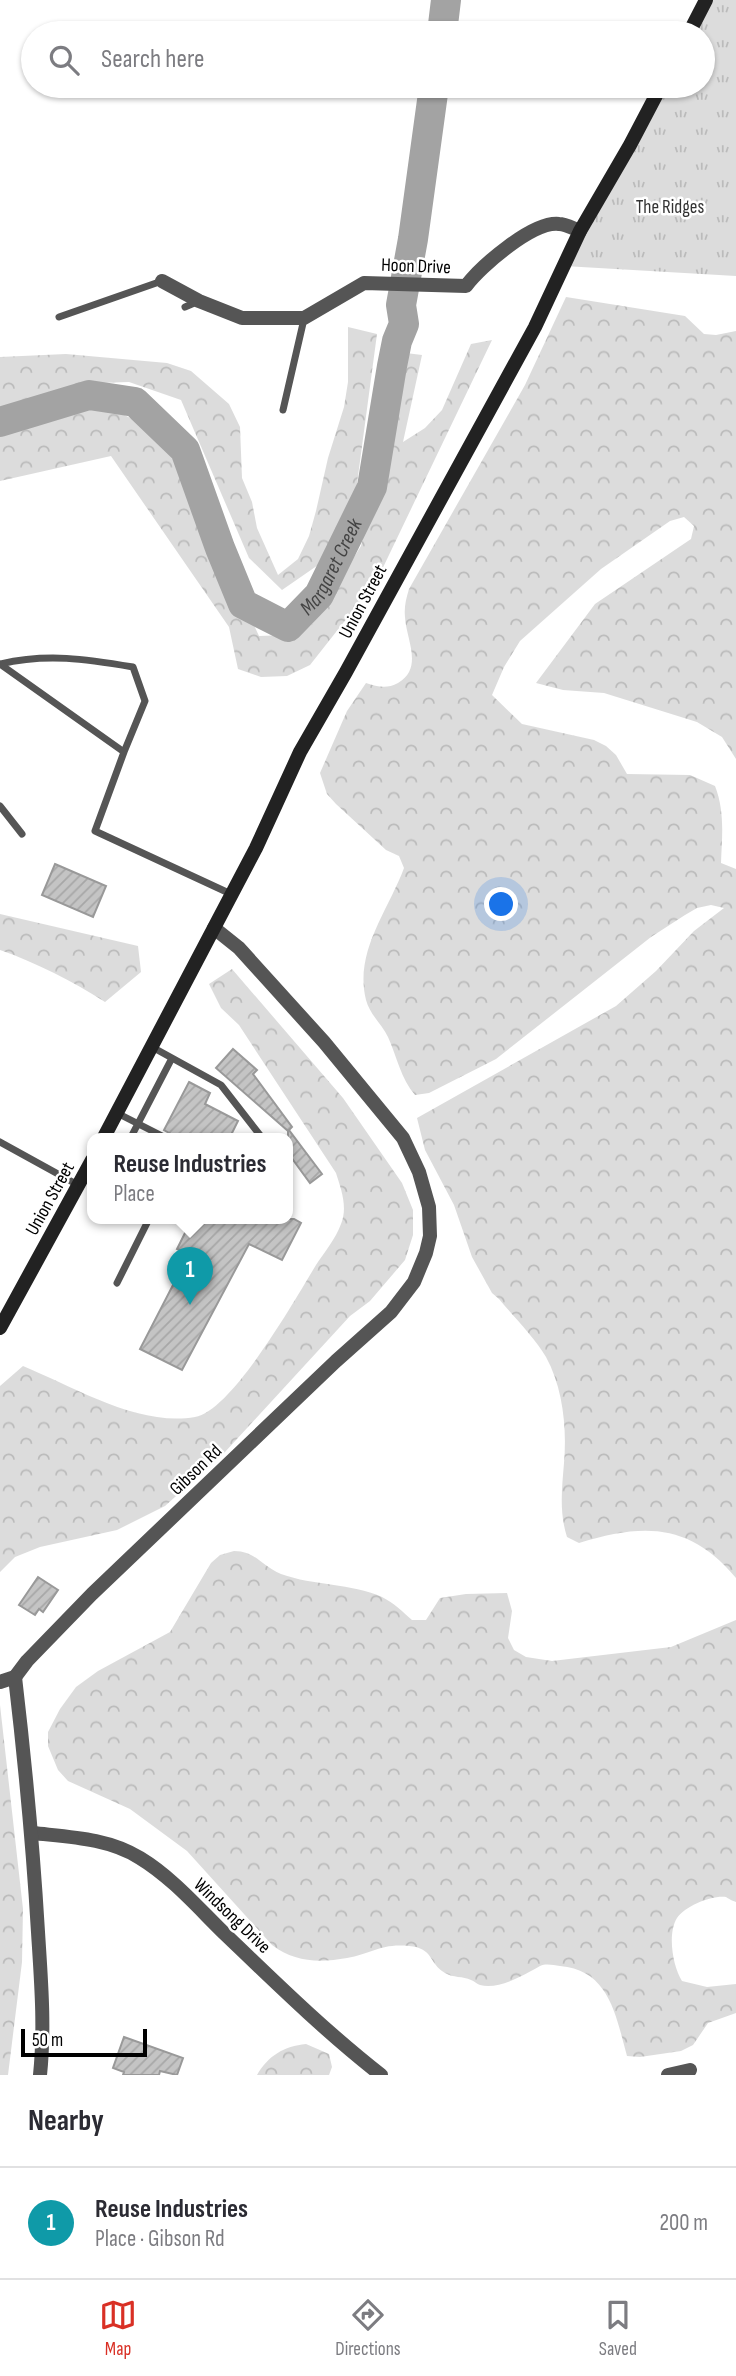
<!DOCTYPE html>
<html lang="en">
<head>
<meta charset="utf-8">
<style>
  :root { --surface:#fff; --page:#f2f2f3; --text:#2b2b33; --muted:#7c7c81; --line:#e1e1e2; --accent:#d93025 }
  body { margin:0; font-family:"Sofia Sans Condensed",sans-serif; background:var(--page); color:var(--text) }
  .scale { position:absolute; left:21px; bottom:18px; width:126px; box-sizing:border-box; padding-left:7px; border:4px solid #000; border-top:0; font-size:19px; line-height:24px; white-space:nowrap; color:#000; -webkit-text-stroke:5px #fff; paint-order:stroke }
  .you { position:absolute; left:502px; top:905px; width:24px; height:24px; margin:-18px; border:5px solid #fff; border-radius:50%; background:#1a73e8; box-shadow:0 0 0 10px #1a73e833 }
  .badge { display:grid; place-items:center; width:46px; height:46px; border-radius:50%; background:var(--accent); color:#fff; font-size:23px; font-weight:700 }
  .pin { position:absolute; translate:-50% -58px; filter:drop-shadow(0 2px 4px #0008) }
  .pin::after { content:''; position:absolute; top:37px; width:24px; height:21px; background:inherit; clip-path:polygon(0 0,100% 0,50% 100%) }
  .popup { position:absolute; left:87px; top:1133px; width:206px; height:91px; box-sizing:border-box; display:grid; place-content:center; border-radius:14px; background:var(--surface); filter:drop-shadow(0 2px 5px #0005); font-size:23px; white-space:nowrap; color:var(--muted) }
  .popup b { font-size:26px; color:var(--text) }
  .popup::after { content:''; position:absolute; left:50%; top:100%; margin-left:-14px; border:14px solid transparent; border-top-color:var(--surface) }
  .list { margin:0; padding:0; list-style:none }
  h2 { display:flex; justify-content:space-between; align-items:center; height:91px; margin:0; padding:0 28px; font-size:30px }
  h2 small { font-size:23px; font-weight:400; color:var(--muted) }
  .list li { display:grid; grid-template-columns:46px 1fr auto; gap:21px; align-items:center; box-sizing:border-box; height:112px; padding:0 28px; border-top:2px solid var(--line) }
  .list b { display:block; font-size:26px; white-space:nowrap }
  .list p { margin:0; font-size:23px; white-space:nowrap; color:var(--muted) }
  .list em { font-size:23px; font-style:normal; color:var(--muted) }
  .icon { flex:none; width:38px; height:38px; fill:none; stroke:currentColor; stroke-width:2; stroke-linecap:round; stroke-linejoin:round }
  .map { position:relative; flex:none; width:736px; height:2075px; overflow:hidden }
  .search { position:absolute; background:var(--surface); box-shadow:0 2px 5px #0004; left:21px; right:21px; top:21px; height:77px; display:flex; align-items:center; gap:18px; box-sizing:border-box; padding:0 24px; border-radius:38px; color:var(--muted); font-size:26px }
  .sheet { height:203px; background:var(--surface) }
  nav { display:flex; justify-content:space-around; align-items:center; box-sizing:border-box; height:98px; border-top:2px solid var(--line); background:var(--surface); font-size:19px; color:var(--muted) }
  nav a { display:grid; justify-items:center; gap:4px }
  nav .on { color:var(--accent) }
  .map>svg:first-child { display:block }
  .forest { fill:url(#forest-crowns) }
  .park { fill:url(#park-tufts) }
  .lines { fill:none; stroke-linecap:round; stroke-linejoin:round }
  .river { stroke:#a3a3a3; stroke-width:30 }
  .building { fill:url(#building-hatch); stroke:#999; stroke-width:2 }
  .service { stroke:#555; stroke-width:7 }
  .minor { stroke:#555; stroke-width:14 }
  .tertiary { stroke:#555; stroke-width:14 }
  .secondary { stroke:#222; stroke-width:14 }
  .labels { text-anchor:middle; stroke-width:5; stroke-linejoin:round; paint-order:stroke }
  .park-label { font-size:19px; fill:#333; stroke:#fff }
  .street-label { font-size:19px; fill:#000; stroke:#fff }
  .water-label { font-size:21px; font-style:italic; fill:#444; stroke:#fff }
</style>
</head>
<body>
<div class="map">
<svg width="736" height="2075" viewBox="0 0 736 2075">
  <defs>
    <pattern id="forest-crowns" width="20" height="18" patternUnits="userSpaceOnUse" patternTransform="scale(1.75)"><rect width="20" height="18" fill="#dcdcdc"/><path d="M2 6a3 3 0 1 1 6 0M12 15a3 3 0 1 1 6 0" fill="none" stroke="#bbb"/></pattern>
    <pattern id="park-tufts" width="24" height="20" patternUnits="userSpaceOnUse" patternTransform="scale(1.75)"><rect width="24" height="20" fill="#dcdcdc"/><path d="M3 7l-1-3M5 7V3M7 7l1-3M15 17l-1-3M17 17v-4M19 17l1-3" fill="none" stroke="#bbb"/></pattern>
    <pattern id="building-hatch" width="6" height="6" patternUnits="userSpaceOnUse" patternTransform="scale(1.75)"><rect width="6" height="6" fill="#c4c4c4"/><path d="M-1 1l2-2M0 6l6-6M5 7l2-2" fill="none" stroke="#a7a7a7"/></pattern>
  </defs>
  <rect width="100%" height="100%" fill="#fff"/>
  <!-- forest -->
  <path class="forest" d="M566,297L685,316L704,334L716,335L736,331V759L722,737L697,722L604,693L563,690L536,683L595,604L691,539L694,526L684,517L670,521L601,569L520,641L504,667L492,695L522,724L594,740L606,746L616,755L627,774L690,775L715,786C725,812 722,836 721,863L736,869V1578C690,1523 644,1523 579,1543L567,1537C559,1512 562,1488 564,1463C567,1428 563,1388 546,1357C535,1338 513,1316 499,1299L492,1293L472,1257L454,1205L425,1150L417,1118L616,1006L656,971L694,931L724,908L711,905L697,908L685,915L651,937L496,1059L429,1093L415,1095C401,1079 397,1057 388,1037C382,1024 370,1015 366,1000C354,952 388,911 404,868L399,856L386,850L336,804L327,794L320,773L347,711L366,683C378,687 387,689 398,683C424,668 406,639 405,617C404,607 406,599 409,589L525,385Z
    M348,327L377,334L356,491L348,517L321,563L282,590L249,558L181,400L129,382L99,383L0,407V357L66,354L167,363L191,371L229,404L240,427L242,478L252,502L257,528L278,575L298,559L309,536L316,511L328,458L344,407L348,382Z
    M492,340L377,580L310,665L287,676L261,677L238,669L229,627L111,456L0,481V436L64,416L76,409L89,406L115,410L151,429L168,450L201,511L259,636L286,635L311,625L361,546L406,353L422,355L403,442L425,428L442,410L471,344Z
    M0,914L138,946L141,972L105,1002C72,981 37,963 0,950Z
    M232,969L343,1098L402,1183L413,1210V1235L405,1260L370,1301L350,1316L225,1452L165,1506L117,1530L40,1547L15,1557L0,1572V1386L23,1366C74,1387 139,1427 195,1417C232,1411 296,1298 316,1265C324,1253 336,1238 341,1224C348,1207 341,1189 336,1173L239,1025L221,1008L209,984Z
    M234,1551C256,1551 261,1566 281,1574C314,1586 351,1583 382,1597C394,1603 403,1612 412,1620H426L440,1598L466,1594L507,1593L512,1611L508,1638L514,1650L526,1657L552,1661L671,1647L736,1620V1902C735,1902 727,1898 726,1897C712,1895 685,1906 677,1918C667,1934 673,1967 682,1981L707,1987L736,1984V2013L708,2023L693,2045L681,2051L640,2057L627,2056C616,2017 610,1970 560,1966C553,1965 546,1963 540,1966C524,1975 499,1990 480,1985C477,1984 474,1981 471,1980C463,1976 453,1978 445,1973C428,1963 434,1948 409,1946C381,1943 371,1954 347,1958C319,1963 294,1962 272,1945L187,1851L130,1809L68,1781L58,1770L48,1746V1732L60,1709L76,1687L98,1671L170,1632L211,1563L220,1555Z
    M0,1705L23,1909L22,1962L8,2075H0Z
    M306,2044L329,2054L332,2067L329,2075H257C268,2056 284,2046 306,2044Z"/>
  <!-- park -->
  <path class="park" d="M706,0H736V276L564,266L661,86H703V33H689Z"/>
  <g class="lines">
    <!-- river -->
    <g class="river">
      <path d="M442,33L446,0"/>
      <path id="s1" d="M0,422L89,395L135,402L185,450L220,548L243,604L288,627L319,595L372,487L392,366L397,341L404,324L401,305L413,239L434,86"/>
    </g>
  </g>
  <!-- building -->
  <path class="building" d="M55,864L106,886L93,917L42,895Z
    M233,1049L257,1070L253,1074L292,1127L289,1130L322,1174L310,1183L288,1153V1131L216,1068Z
    M189,1082L210,1093L205,1104L238,1121L229,1139H180L164,1130Z
    M192,1219H294L301,1223L282,1260L249,1244L182,1370L140,1349L189,1254L177,1249Z
    M38,1577L58,1590L43,1612L39,1609L35,1615L19,1605Z
    M124,2037L183,2058L177,2075L160,2071L159,2075H123L124,2072L113,2068Z"/>
  <g class="lines">
    <!-- service -->
    <path class="service" d="M185,307L199,301
      M59,317L162,281
      M283,410L304,319
      M0,664L124,752L95,831L231,894
      M0,664C47,653 86,659 133,667L145,701L124,752
      M0,806L22,834
      M152,1047L221,1085L263,1139
      M117,1113L168,1139
      M130,1139L172,1058
      M0,1142L78,1185
      M117,1283L149,1219"/>
    <!-- minor -->
    <path class="minor" d="M162,281L199,301L242,318H304L364,283L466,286C481,266 533,221 559,224C566,224 574,229 580,231
      M15,1677L27,1661L92,1594L336,1361L391,1312L414,1282L426,1253L430,1236L429,1207L419,1172L403,1138L324,1042L239,948L214,928
      M33,1833C69,1837 108,1838 140,1858C173,1878 200,1910 227,1936C277,1984 326,2032 381,2075
      M668,2075L690,2070"/>
    <!-- tertiary -->
    <path class="tertiary" d="M0,1682L15,1677C25,1762 33,1847 38,1932C41,1980 45,2027 40,2075"/>
    <!-- secondary -->
    <path class="secondary" d="M689,33L706,0
      M103,1139L256,848L300,752L346,672L535,327L580,231L630,145L661,86
      M0,1328L92,1160"/>
  </g>
  <g class="labels">
    <!-- park labels -->
    <g class="park-label">
      <text x="670" y="213">The Ridges</text>
    </g>
    <!-- street labels -->
    <g class="street-label">
      <text transform="translate(416 265) rotate(2)" y="7">Hoon Drive</text>
      <text transform="translate(362 601) rotate(-62)" y="7">Union Street</text>
      <text transform="translate(49 1198) rotate(-61)" y="7">Union Street</text>
      <text transform="translate(195 1469) rotate(-44)" y="7">Gibson Rd</text>
      <text transform="translate(233 1915) rotate(44)" y="7">Windsong Drive</text>
    </g>
    <!-- water labels -->
    <g class="water-label">
      <text dy="7" stroke="none"><textPath href="#s1" startOffset="499">Margaret Creek</textPath></text>
    </g>
  </g>
</svg>
<div class="scale">50 m</div>
<div class="you"></div>
<div class="pin badge" style="left:190px;top:1305px;background:#0f9aa8">1</div>
<div class="popup"><b>Reuse Industries</b>Place</div>
<div class="search"><svg class="icon" aria-label="search" viewBox="0 0 24 24"><circle cx="10" cy="10" r="6"/><path d="M15 15l6 6"/></svg>Search here</div>
</div>
<section class="sheet">
<h2>Nearby<small></small></h2>
<ul class="list">
<li><span class="badge" style="background:#0f9aa8">1</span><div><b>Reuse Industries</b><p>Place · Gibson Rd</p></div><em>200 m</em></li>
</ul>
</section>
<nav>
<a class="on"><svg class="icon" aria-label="map" viewBox="0 0 24 24"><path d="M3 6l6-2 6 2 6-2v14l-6 2-6-2-6 2zM9 4v14M15 6v14"/></svg>Map</a>
<a><svg class="icon" aria-label="directions" viewBox="0 0 24 24"><path d="M12 3l9 9-9 9-9-9zM9 14v-3h6M13 9l2 2-2 2"/></svg>Directions</a>
<a><svg class="icon" aria-label="saved" viewBox="0 0 24 24"><path d="M7 4h10v16l-5-4-5 4z"/></svg>Saved</a>
</nav>
</body>
</html>
